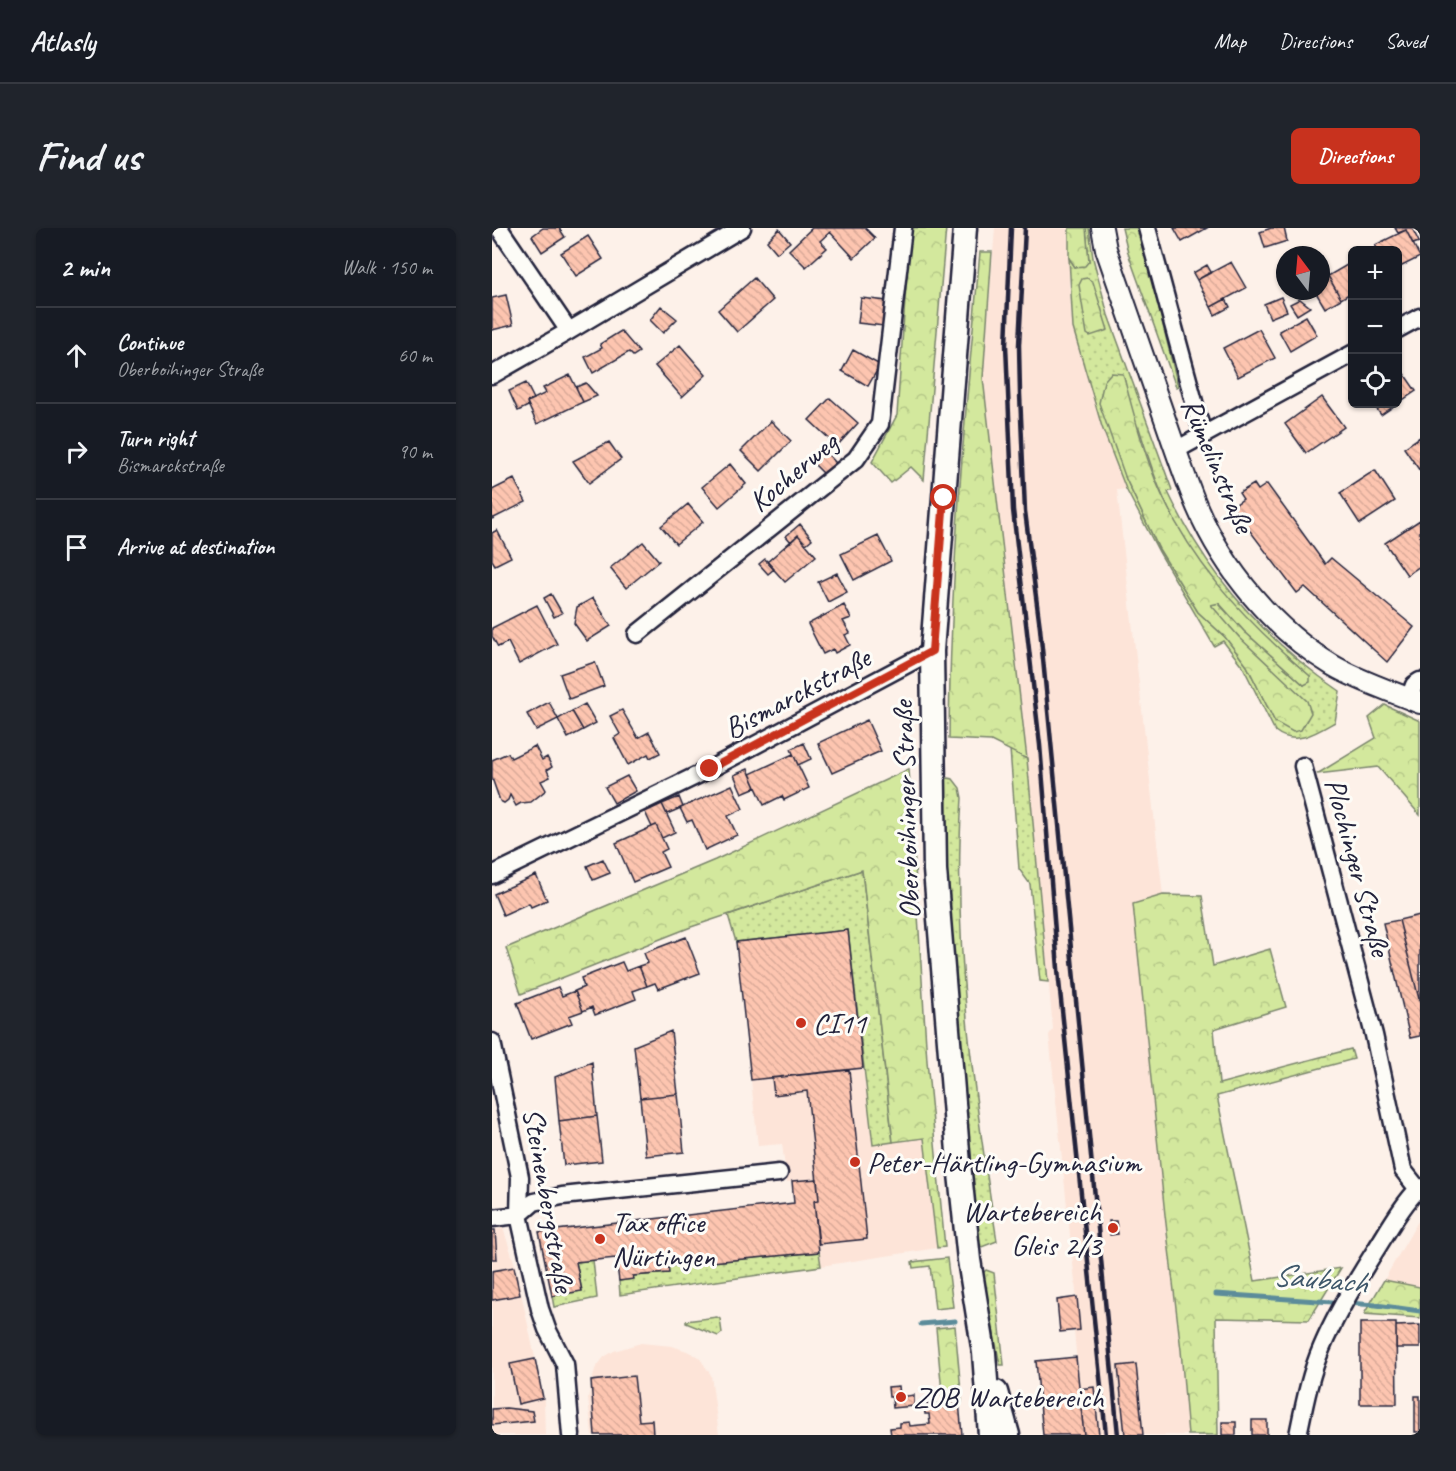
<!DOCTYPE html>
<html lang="en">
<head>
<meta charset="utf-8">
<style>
  :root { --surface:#171b24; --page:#20242c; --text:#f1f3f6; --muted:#9ea1a6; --line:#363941; --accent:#c8321e }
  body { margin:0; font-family:Caveat,sans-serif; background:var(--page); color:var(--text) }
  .controls { position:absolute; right:18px; top:18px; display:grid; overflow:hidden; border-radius:9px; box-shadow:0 2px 4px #0004 }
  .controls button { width:54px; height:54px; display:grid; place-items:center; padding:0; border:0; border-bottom:2px solid var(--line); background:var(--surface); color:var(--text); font:30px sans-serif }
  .compass { position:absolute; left:784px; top:18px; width:54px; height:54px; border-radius:50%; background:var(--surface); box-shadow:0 2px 4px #0004; rotate:344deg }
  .stop { position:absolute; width:18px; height:18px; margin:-14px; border:4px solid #c8321e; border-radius:50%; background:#fff }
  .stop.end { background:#c8321e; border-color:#fff; box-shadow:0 2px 6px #0008 }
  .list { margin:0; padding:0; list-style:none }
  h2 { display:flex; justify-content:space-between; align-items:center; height:78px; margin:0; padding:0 24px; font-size:26px }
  h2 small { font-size:20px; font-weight:400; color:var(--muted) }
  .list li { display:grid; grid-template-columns:39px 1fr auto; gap:18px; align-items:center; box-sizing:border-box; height:96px; padding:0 24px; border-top:2px solid var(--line) }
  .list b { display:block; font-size:22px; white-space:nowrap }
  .list p { margin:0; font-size:20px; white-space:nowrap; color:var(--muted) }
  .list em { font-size:20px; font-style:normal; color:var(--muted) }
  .icon { flex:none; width:33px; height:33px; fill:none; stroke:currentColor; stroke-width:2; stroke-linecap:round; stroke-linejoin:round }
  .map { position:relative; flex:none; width:928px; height:1207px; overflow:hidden; border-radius:9px }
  header { display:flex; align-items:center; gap:36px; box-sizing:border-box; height:84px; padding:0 30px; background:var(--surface); border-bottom:2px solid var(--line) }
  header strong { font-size:28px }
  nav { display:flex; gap:33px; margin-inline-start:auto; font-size:21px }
  .intro { display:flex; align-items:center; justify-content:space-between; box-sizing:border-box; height:144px; padding:0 36px }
  h1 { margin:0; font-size:42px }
  .button { padding:15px 27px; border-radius:9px; background:var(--accent); color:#fff; font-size:21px; font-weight:700 }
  main { display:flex; gap:36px; padding:0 36px }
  aside { flex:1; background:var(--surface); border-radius:9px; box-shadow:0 2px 4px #0004 }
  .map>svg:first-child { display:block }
  .built { fill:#fde4d8 }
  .grass { fill:url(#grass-dots); stroke:#7a856c; stroke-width:1.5; fill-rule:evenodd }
  .forest { fill:url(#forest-crowns); stroke:#7a856c; stroke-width:1.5 }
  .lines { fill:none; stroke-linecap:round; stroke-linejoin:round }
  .stream { stroke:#5b8c9a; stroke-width:5 }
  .building { fill:url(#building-back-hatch); stroke:#22223b; stroke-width:1.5 }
  .minor-casing { stroke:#22223b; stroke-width:21 }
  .tertiary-casing { stroke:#22223b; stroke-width:24 }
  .secondary-casing { stroke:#22223b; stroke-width:27 }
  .minor { stroke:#fdfcf7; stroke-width:16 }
  .tertiary { stroke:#fdfcf7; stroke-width:20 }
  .secondary { stroke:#fdfcf7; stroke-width:22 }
  .rail { stroke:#22223b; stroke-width:4.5 }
  .route { stroke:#c8321e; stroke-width:8 }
  .poi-dot { fill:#c8321e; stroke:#fdfcf7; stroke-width:2 }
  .labels { text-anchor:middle; stroke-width:6; stroke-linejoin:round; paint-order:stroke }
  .street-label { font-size:30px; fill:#22223b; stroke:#fdfcf7 }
  .poi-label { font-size:30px; fill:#22223b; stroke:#fdfcf7; text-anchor:start }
  .water-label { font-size:32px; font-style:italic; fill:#3e576a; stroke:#fdfcf7 }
</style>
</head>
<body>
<header>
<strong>Atlasly</strong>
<nav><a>Map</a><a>Directions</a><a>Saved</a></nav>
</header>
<div class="intro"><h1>Find us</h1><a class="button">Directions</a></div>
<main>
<aside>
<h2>2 min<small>Walk · 150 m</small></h2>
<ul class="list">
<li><svg class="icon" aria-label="ahead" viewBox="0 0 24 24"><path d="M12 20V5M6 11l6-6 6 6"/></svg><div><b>Continue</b><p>Oberboihinger Straße</p></div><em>60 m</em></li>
<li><svg class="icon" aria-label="right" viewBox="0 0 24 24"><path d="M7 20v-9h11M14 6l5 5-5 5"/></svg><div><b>Turn right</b><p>Bismarckstraße</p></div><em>90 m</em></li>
<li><svg class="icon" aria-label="arrive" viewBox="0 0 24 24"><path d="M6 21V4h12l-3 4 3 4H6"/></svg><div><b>Arrive at destination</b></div></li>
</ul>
</aside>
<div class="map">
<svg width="928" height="1207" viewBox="0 0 928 1207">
  <defs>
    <pattern id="grass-dots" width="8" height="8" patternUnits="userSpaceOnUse" patternTransform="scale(1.5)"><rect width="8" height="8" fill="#d3e89d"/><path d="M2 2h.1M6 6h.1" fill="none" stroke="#b5c788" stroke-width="1.8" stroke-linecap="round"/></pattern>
    <pattern id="forest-crowns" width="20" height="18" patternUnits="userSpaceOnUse" patternTransform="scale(1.5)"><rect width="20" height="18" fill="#d3e89d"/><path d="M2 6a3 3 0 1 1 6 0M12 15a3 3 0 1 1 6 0" fill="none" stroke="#b5c788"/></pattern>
    <pattern id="building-back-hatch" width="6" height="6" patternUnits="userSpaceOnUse" patternTransform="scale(1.5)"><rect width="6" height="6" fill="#fdc5b0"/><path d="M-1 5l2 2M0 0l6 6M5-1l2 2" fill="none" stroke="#d9a998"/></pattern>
  </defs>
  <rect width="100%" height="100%" fill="#fdf1e9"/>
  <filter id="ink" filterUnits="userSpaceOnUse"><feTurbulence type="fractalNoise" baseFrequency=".0167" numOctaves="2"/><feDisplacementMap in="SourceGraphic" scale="12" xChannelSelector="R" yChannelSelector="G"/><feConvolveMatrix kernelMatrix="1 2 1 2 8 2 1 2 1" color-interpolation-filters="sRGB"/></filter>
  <g filter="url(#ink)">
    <!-- built -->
    <path class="built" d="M503,0H577V55L581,100L610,199L634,261L625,262L671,667L641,676L673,987L689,1122L696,1207H599L588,1167L582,1103L588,1102L557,807L561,801L535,531L491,150Z
      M371,840L382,917L432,910L445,1020L329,1038L322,973L325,951L295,954L290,916L266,918L259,852Z
      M928,991V1059L892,1052L925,995Z
      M11,1000L23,1037L52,1171L53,1207H0V1002Z
      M149,1115L180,1118L195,1123L207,1129L219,1147L227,1207H100L96,1170L103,1141L112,1129L122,1123Z"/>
    <!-- grass -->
    <path class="grass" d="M594,0H597L601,30L616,87L680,262L676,264C715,346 772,412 848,463L843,494C824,505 803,519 783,503L751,439L731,413L722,418L667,324L634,261L610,199L581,100L577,30L583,39L597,33ZM647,200C657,232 667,264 683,294C716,355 765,404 818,448L812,457L752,403L726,375L718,377L747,409L783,494L755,438L733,409L706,384L667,321L634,251Z
      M518,521L535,531L556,754L548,753L538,656L527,641Z
      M450,549L461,551L468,560L470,570C460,719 482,867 505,1013L487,1020L453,640Z
      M370,642L401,914L381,917L356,702L244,714L236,687Z
      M327,1024L329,1038L128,1067L127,1053L141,1051V1048L176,1045V1038Z
      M101,1032L105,1070L62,1079L60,1068L90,1063L84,1034Z
      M494,1042L502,1045L512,1137H508L490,1046Z
      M225,1089L228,1091L230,1105L226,1108L194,1095V1093Z"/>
    <!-- forest -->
    <path class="forest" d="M418,0H454L432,252L419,239L399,255L380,234L405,187Z
      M577,0H594L597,33L593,38L583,39L577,30Z
      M630,0H647L686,158L684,159L636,25Z
      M488,24H500L491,150L535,531L499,513L457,511C458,348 473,186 488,24Z
      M595,50L601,54L616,102L598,108L595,106L587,57L590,51Z
      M619,145L631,146C640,179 648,212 660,243C691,327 751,391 818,448V454L812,457L752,403L727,375L719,377L747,409L815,473L819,485L809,502L801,504L783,494L755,438L733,409L706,384L667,321L634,251L607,175L612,153Z
      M893,477L928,493V587L886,539L825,546L884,510L877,490Z
      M417,541L435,833L453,1019L445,1020L432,910L401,914L370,642L199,699L29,766L14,720L223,632Z
      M671,667L710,668L721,738L778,721L794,779L722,801L727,856L859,821L862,831L725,868L763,1053L849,1040L817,1092L724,1090L726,1207H696L689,1122L673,987L641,676Z
      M455,1030L461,1079L443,1081L438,1038L421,1040L420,1034Z
      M892,1052L928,1059V1090L872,1086Z
      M463,1098L470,1174L451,1175L444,1100Z"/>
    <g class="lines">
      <!-- stream -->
      <path class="stream" d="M724,1066L884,1077L928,1083
        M429,1096L463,1093"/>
    </g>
    <!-- building -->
    <path class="building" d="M51,0H67L73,9L50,24L40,8Z
      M320,0H373L383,10L362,30L338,4L328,13L335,20L314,39L297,22Z
      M682,0H715L690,14Z
      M779,0H792L795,13L773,20L768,4Z
      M903,0H920L927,14L921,16L914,2L906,5Z
      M287,1L298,14L285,25L275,13Z
      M914,2L928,29L906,40V22H886L883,17Z
      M96,8L111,31L84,48L69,25Z
      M739,34L754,60L719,79L705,52Z
      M860,34V64L849,71L836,48Z
      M715,37L719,44L705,52L701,45Z
      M834,44L849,71L833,80L823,63H829V47Z
      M262,50L281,72L245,104L226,82Z
      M14,67L21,97L0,102V70Z
      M789,69L795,83L778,90L772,76Z
      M369,70L395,73L392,98L366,95Z
      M734,71L738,79L723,87L719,79Z
      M808,71L818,79L805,87L798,76Z
      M169,78L185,91L171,105L158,92Z
      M814,88L825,107L798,123L787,103Z
      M767,101L783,130L746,149L731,120Z
      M129,103L147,124L141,128L137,124L101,145L93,129L110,120L108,116Z
      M188,117L214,147L190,169L163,138Z
      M361,122L388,137L376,158L350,143Z
      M906,137L924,163L906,175Z
      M78,147L91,174L45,196L35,174L54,165L51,160Z
      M34,155L42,171L35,174L36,178L26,183L17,163Z
      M94,155L105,168L91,174L84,159Z
      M830,169L852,199L814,225L793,196Z
      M338,170L366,195L345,218L317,192Z
      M881,176H905L889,187Z
      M279,193L299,213L269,243L249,223Z
      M928,209V243L912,220Z
      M117,214L129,231L97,255L81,233Z
      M332,222L344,235L332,246L320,234Z
      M238,236L254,256L227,279L210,259Z
      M883,242L903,273L868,296L848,265Z
      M22,251L34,274L0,291V262Z
      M762,256L766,262L775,256L833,336L839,330L922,399L895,434L813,359L805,365L740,279L751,271L747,265Z
      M196,276L211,294L184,316L169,298Z
      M928,292V338L915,347L893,315Z
      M308,296L320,311L314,316L306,307L299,314L294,308Z
      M5,302L19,329L3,337L0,332V305Z
      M306,307L324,328L293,354L275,334Z
      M386,308L399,333L362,352L349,326Z
      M151,314L167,333L134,360L118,340Z
      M273,331L282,341L276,346L267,336Z
      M345,345L355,364L336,374L326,354Z
      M59,366L70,385L62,389L52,370Z
      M101,370L119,398L95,413L82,395L85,379Z
      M45,377L65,416L27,436L16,414L6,419L0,408V400Z
      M352,377L359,390L351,393L358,405L353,407L358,417L343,425L341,421L331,426L316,396Z
      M103,434L112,458L77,471L68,446Z
      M57,474L66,491L44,502L35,486Z
      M93,476L104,495L91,502L80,483Z
      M130,482L146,510L157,504L168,525L158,530L156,526L136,537L122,510L128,506L118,488Z
      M80,483L91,502L76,510L66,491Z
      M375,492L389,523L340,545L326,515Z
      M312,515L319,531L306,537L299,521Z
      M43,518L50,532L55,529L60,539L55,542L58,549L49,553L54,562L39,574L29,575L24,578L18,567L16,572L12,575L8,573L0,550V532L16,525L19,530Z
      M301,526L317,560L292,572L290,568L272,577L258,546Z
      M256,541L264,559L250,565L242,547Z
      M135,548L144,563L122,575L113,559Z
      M240,557L251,581L236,588L245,607L213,622L200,592L195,594L188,580Z
      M187,569L191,579L175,586L170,576Z
      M170,576L183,604L170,610L164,597L160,599L153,584Z
      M164,597L175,621L169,624L176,639L141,654L124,615Z
      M111,631L118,645L101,652L95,638Z
      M44,647L55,672L39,679L37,675L11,687L2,666Z
      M928,687V775L907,692Z
      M907,692L928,775V808L918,810L891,695Z
      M356,702L371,840L259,852L244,714Z
      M194,709L208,745L166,761L163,755L155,758L147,738L156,735L152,725Z
      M130,734L134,743L147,738L155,758L141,763L144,771L103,787L100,779L91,783L83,763L92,759L89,750Z
      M66,759L70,768L83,763L91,783L77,788L80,795L39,811L25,775Z
      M179,803L186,866L148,870L142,818Z
      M100,834L105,888L67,893L63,849Z
      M357,842L375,1011L327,1016L322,973L327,972L315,863L282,867L280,850Z
      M186,866L192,924L154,928L148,870Z
      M105,888L110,933L72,937L67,893Z
      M325,951L327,972L322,973L327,1024L176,1038L177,1045L141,1048L142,1051L127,1053L124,1030L84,1034L90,1063L60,1068L47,1004L302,975L300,953Z
      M617,993H624L626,1006L618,1007Z
      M0,1002H3L5,1031H0Z
      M22,1039L28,1067L0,1072V1043Z
      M585,1069L588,1102L568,1104L565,1072Z
      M868,1095H904L905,1176H868Z
      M928,1097V1120H904V1098Z
      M584,1129L592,1207H551L544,1133Z
      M43,1131L51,1170L26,1176L18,1136Z
      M644,1136L651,1207H633L626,1138Z
      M142,1148L147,1193L160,1192L161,1207H103L99,1153Z
      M407,1158L408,1169L422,1167V1178L401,1180L400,1169H397L396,1159Z
      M602,1159L607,1207H592L587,1161Z
      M923,1168H928V1204H923Z
      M467,1174L470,1207H399L398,1200L408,1199V1195L417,1194L418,1198L438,1196L437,1186H433L432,1177Z
      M14,1180L40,1183L42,1193L0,1197V1181Z
      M760,1192H775V1207H760Z
      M730,1194H744V1207H730Z"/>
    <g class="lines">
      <defs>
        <path id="minor" d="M7,0L77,103
          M655,0L711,207
          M906,101L928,89
          M0,147L77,103L250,0
          M684,222L860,126
          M145,406L364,231L388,196L411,0
          M917,470L922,457L928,453
          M811,538L882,807L911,942L926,961
          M0,647L218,541L440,423
          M0,814L28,949L27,987L48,1081L55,1101L73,1136L79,1207
          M0,990L27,987L42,974L70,968L287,945
          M806,1207C812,1178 818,1146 830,1119C844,1086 864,1053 883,1023C897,1001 910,977 928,959"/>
        <path id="tertiary" d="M610,0L614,21C631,70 648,119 665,168C678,205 690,243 705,279C732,342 782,402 840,437C867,453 899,463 928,475"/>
        <path id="secondary" d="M473,0L440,423L443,642L467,936L477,1032L492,1125L498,1207
          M504,1164L516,1207"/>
      </defs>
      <!-- minor casing -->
      <use href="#minor" class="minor-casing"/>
      <!-- tertiary casing -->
      <use href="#tertiary" class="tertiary-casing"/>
      <!-- secondary casing -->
      <use href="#secondary" class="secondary-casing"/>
      <!-- minor -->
      <use href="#minor" class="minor"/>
      <!-- tertiary -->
      <use href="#tertiary" class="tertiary"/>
      <!-- secondary -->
      <use href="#secondary" class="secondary"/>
      <!-- rail -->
      <path class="rail" d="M519,0L514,117L521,282L548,517L567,753L614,1207
        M533,0L527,117L528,166L533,283L548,400L626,1207"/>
    </g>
  </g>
  <g class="lines" filter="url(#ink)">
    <!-- route -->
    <path class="route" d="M218,541L440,423L452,270"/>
  </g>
  <!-- markers -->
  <g class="poi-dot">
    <circle cx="309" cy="795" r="6"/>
    <circle cx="363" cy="934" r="6"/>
    <circle cx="621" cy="1000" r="6"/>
    <circle cx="108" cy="1011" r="6"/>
    <circle cx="409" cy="1169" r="6"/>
  </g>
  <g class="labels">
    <!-- street labels -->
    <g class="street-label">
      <text transform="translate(726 237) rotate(67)" y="10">Rümelinstraße</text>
      <text transform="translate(301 244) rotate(-40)" y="10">Kocherweg</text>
      <text transform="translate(305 465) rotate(-28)" y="10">Bismarckstraße</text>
      <text transform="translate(414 582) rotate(-92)" y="10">Oberboihinger Straße</text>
      <text transform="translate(866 639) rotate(75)" y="10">Plochinger Straße</text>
      <text transform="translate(57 972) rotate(80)" y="10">Steinenbergstraße</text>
    </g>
    <!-- poi labels -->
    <g class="poi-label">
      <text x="321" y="805">CI11</text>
      <text x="375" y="944">Peter-Härtling-Gymnasium</text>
      <text x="609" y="993" text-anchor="end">Wartebereich<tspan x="609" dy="34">Gleis 2/3</tspan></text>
      <text x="120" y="1004">Tax office<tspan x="120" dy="34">Nürtingen</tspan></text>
      <text x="421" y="1179">ZOB Wartebereich</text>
    </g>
    <!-- water labels -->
    <g class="water-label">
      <text transform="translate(828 1050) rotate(5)" y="11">Saubach</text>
    </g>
  </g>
</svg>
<div class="controls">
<button>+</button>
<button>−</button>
<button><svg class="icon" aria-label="locate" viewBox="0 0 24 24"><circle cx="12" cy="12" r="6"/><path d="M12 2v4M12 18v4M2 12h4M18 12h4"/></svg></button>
</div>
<svg class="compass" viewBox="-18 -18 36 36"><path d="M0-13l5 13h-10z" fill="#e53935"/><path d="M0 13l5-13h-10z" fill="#9ea1a6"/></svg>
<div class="stop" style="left:452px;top:270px"></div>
<div class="stop end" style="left:218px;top:541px"></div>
</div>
</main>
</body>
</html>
